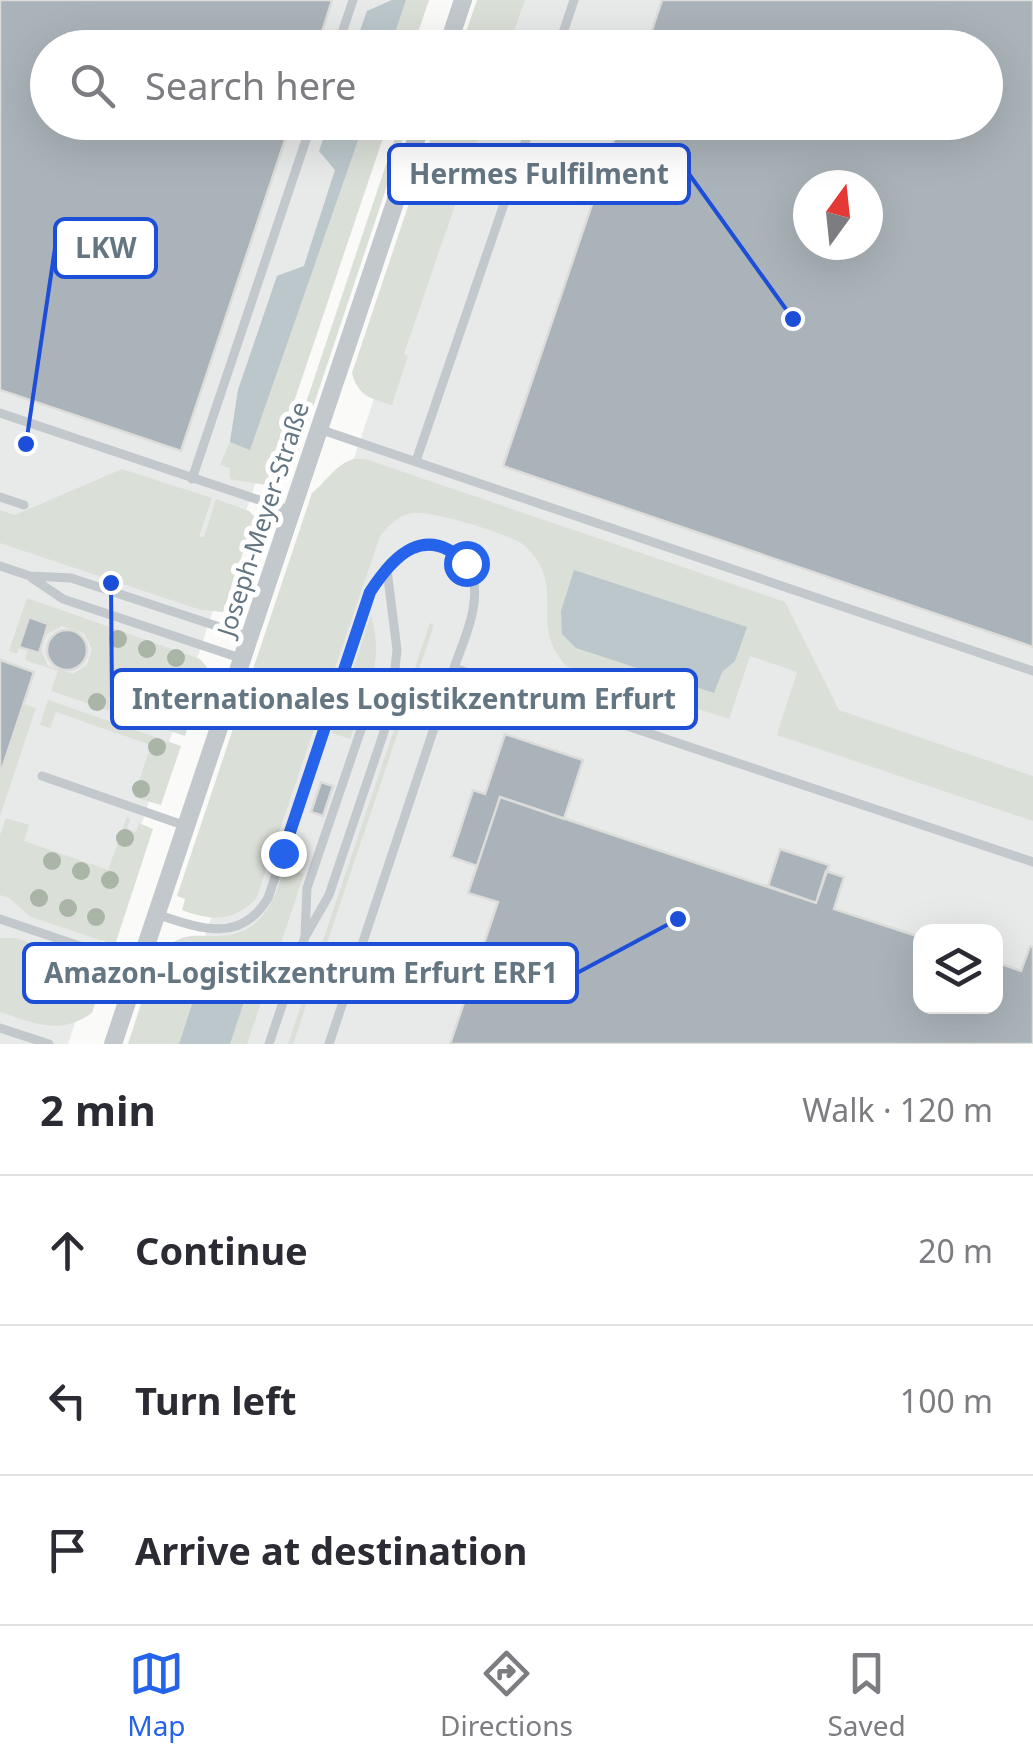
<!DOCTYPE html>
<html lang="en">
<head>
<meta charset="utf-8">
<style>
  :root { --surface:#fff; --page:#f2f2f3; --text:#2b2b33; --muted:#7c7c81; --line:#e1e1e2; --accent:#2563eb }
  body { margin:0; font-family:"Noto Sans",sans-serif; background:var(--page); color:var(--text) }
  .controls { position:absolute; right:30px; bottom:30px; display:grid; overflow:hidden; border-radius:20px; box-shadow:0 10px 40px #0002 }
  .controls button { width:90px; height:90px; display:grid; place-items:center; padding:0; border:0; border-bottom:2px solid var(--line); background:var(--surface); color:var(--text); font:50px sans-serif }
  .compass { position:absolute; left:793px; top:170px; width:90px; height:90px; border-radius:50%; background:var(--surface); box-shadow:0 10px 40px #0002; rotate:15deg }
  .stop { position:absolute; width:30px; height:30px; margin:-22px; border:8px solid #2563eb; border-radius:50%; background:#fff }
  .stop.end { background:#2563eb; border-color:#fff; box-shadow:0 2px 10px #0008 }
  .list { margin:0; padding:0; list-style:none }
  h2 { display:flex; justify-content:space-between; align-items:center; height:130px; margin:0; padding:0 40px; font-size:42px }
  h2 small { font-size:32px; font-weight:400; color:var(--muted) }
  .list li { display:grid; grid-template-columns:65px 1fr auto; gap:30px; align-items:center; box-sizing:border-box; height:150px; padding:0 40px; border-top:2px solid var(--line) }
  .list b { display:block; font-size:38px; white-space:nowrap }
  .list em { font-size:32px; font-style:normal; color:var(--muted) }
  .icon { flex:none; width:55px; height:55px; fill:none; stroke:currentColor; stroke-width:2; stroke-linecap:round; stroke-linejoin:round }
  .map { position:relative; flex:none; width:1033px; height:1044px; overflow:hidden }
  .search { position:absolute; background:var(--surface); box-shadow:0 10px 40px #0002; left:30px; right:30px; top:30px; height:110px; display:flex; align-items:center; gap:25px; box-sizing:border-box; padding:0 35px; border-radius:55px; color:var(--muted); font-size:38px }
  .sheet { height:580px; background:var(--surface) }
  nav { display:flex; justify-content:space-around; align-items:center; box-sizing:border-box; height:140px; border-top:2px solid var(--line); background:var(--surface); font-size:28px; color:var(--muted) }
  nav a { display:grid; justify-items:center; gap:5px }
  nav .on { color:var(--accent) }
  .map>svg:first-child { display:block }
  .built { fill:#e8e9e9; fill-rule:evenodd }
  .green { fill:#dadfd7 }
  .water { fill:#bbc7cb }
  .building { fill:#aab3b9; stroke:#dcdcda; stroke-width:2.5; fill-rule:evenodd }
  .lines { fill:none; stroke-linecap:round; stroke-linejoin:round }
  .lane { stroke:#c3c8cc; stroke-width:9 }
  .street { stroke:#c3c8cc; stroke-width:18 }
  .tree { fill:#aab4a7 }
  .route { stroke:#2563eb; stroke-width:12 }
  .labels { text-anchor:middle; stroke-width:10; stroke-linejoin:round; paint-order:stroke }
  .street-label { font-size:25px; fill:#657683; stroke:#fff }
  .leader { fill:none; stroke:#1d4ed8; stroke-width:4 }
  .callout-dot { fill:#1d4ed8; stroke:#fff; stroke-width:4 }
  .callout { fill:#fff; stroke:#1d4ed8; stroke-width:4 }
  .callout-label { font-size:28px; text-anchor:middle; font-weight:bold; fill:#657683 }
</style>
</head>
<body>
<div class="map">
<svg width="1033" height="1044" viewBox="0 0 1033 1044">
  <rect width="100%" height="100%" fill="#fafaf8"/>
  <!-- built -->
  <path class="built" d="M0,0H417L401,47L48,48V122L376,123L68,1044H0Z
    M509,0H1033V1044H169L354,490L345,485L467,123L986,122V48L493,47ZM808,185H868V245H808ZM920,932H996V1006H920Z"/>
  <!-- green -->
  <path class="green" d="M392,0H429L413,47L354,48L367,11Z
    M477,0H525L508,47H461Z
    M329,123H388L266,485L230,479V468L220,465L230,442L238,390L277,276L304,266L335,170L319,151Z
    M400,123H408L289,479L279,483Z
    M436,123H483L404,354L408,356L392,405C371,399 358,396 352,373Z
    M556,160L596,172L584,206L545,193Z
    M353,459H365L785,602L839,710L1033,776V821L777,735L797,672L750,656L729,719L566,666C532,627 559,600 539,563C535,557 530,550 524,545C508,533 430,510 411,513C397,516 389,526 380,536L256,899C233,922 211,921 182,910L185,899L177,896L312,493C328,480 334,466 353,459Z
    M122,469L212,498L199,537H204L216,499L249,511L255,517L223,612L201,610L0,543V510L15,515Z
    M27,598L200,659L207,667L185,736L158,727L163,710L134,701L128,717L51,691L58,671L25,660L28,650L38,653L40,648L48,666L73,674L87,665L92,649L84,633L62,626L45,635L48,624L29,617L17,654L9,651Z
    M371,615C385,666 367,691 350,739L332,733Z
    M430,623L434,625L293,1044H288Z
    M48,700L181,746L161,805L134,797L151,745L56,712L50,728L40,725Z
    M24,704L36,708L0,816V775Z
    M127,817L130,819L127,829L136,832L139,823L153,829L115,945L31,917L9,898L0,895V835L6,818L29,825L24,841L108,870Z
    M285,867L304,874L247,1044H128L154,964L163,966L172,943C190,932 199,937 218,936C262,935 273,903 285,867Z
    M0,938H16L107,968L92,1013C58,1036 35,1023 0,1012Z"/>
  <!-- water -->
  <path class="water" d="M392,0H406L390,47H354L367,11Z
    M329,123H364L250,450L230,442L238,390L277,276L304,266L335,170L319,151Z
    M574,570L747,627L735,661L722,672L714,693L576,648L562,634L561,611Z
    M210,950L256,965L230,1044H179Z"/>
  <!-- building -->
  <path class="building" d="M0,0H332L317,48H48V122H291L181,451L0,390Z
    M662,0H1033V647L503,466L620,122H986V48H646ZM808,185H868V245H808Z
    M29,617L48,624L39,653L19,647Z
    M47 650a20 20 0 1 1 40 0a20 20 0 1 1-40 0Z
    M0,660L34,672L0,775Z
    M505,734L583,760L564,819L500,797L477,866L451,857L473,790L485,794Z
    M321,782L333,786L323,816L311,812Z
    M500,797L816,903L826,871L844,877L834,909L920,937V1006H996V962L1021,971L1030,946L1033,947V1044H450L498,902L468,893Z
    M780,849L829,865L816,903L768,886Z"/>
  <g class="lines">
    <!-- lane -->
    <path class="lane" d="M337,48L353,0
      M558,48L574,0
      M0,413L292,511
      M319,429L1033,671
      M416,461L532,122
      M192,479L312,122
      M0,497L24,505
      M0,566L30,576L71,578L250,637
      M32,578L63,599L243,659
      M42,776L186,826
      M156,914C198,928 240,945 268,898L371,592C379,579 386,563 400,554C426,536 470,549 474,583C478,611 463,642 454,668
      M0,919L139,966
      M305,935L307,888L369,706L392,673
      M0,1028L49,1044
      M269,1044L305,937L329,895L390,714L397,650L387,570
      M329,1044L454,668L1033,862"/>
    <!-- street -->
    <path class="street" d="M447,48L463,0
      M113,1044L422,122"/>
  </g>
  <!-- trees -->
  <g class="tree">
    <circle cx="118" cy="639" r="9"/>
    <circle cx="147" cy="649" r="9"/>
    <circle cx="176" cy="658" r="9"/>
    <circle cx="97" cy="702" r="9"/>
    <circle cx="157" cy="747" r="9"/>
    <circle cx="141" cy="789" r="9"/>
    <circle cx="125" cy="838" r="9"/>
    <circle cx="52" cy="861" r="9"/>
    <circle cx="81" cy="871" r="9"/>
    <circle cx="110" cy="880" r="9"/>
    <circle cx="39" cy="898" r="9"/>
    <circle cx="68" cy="908" r="9"/>
    <circle cx="96" cy="917" r="9"/>
  </g>
  <g class="lines">
    <!-- route -->
    <path class="route" d="M283,853L370,592C394,555 425,523 466,563"/>
  </g>
  <g class="labels">
    <!-- street labels -->
    <g class="street-label">
      <text transform="translate(263 519) rotate(-72)" y="9">Joseph-Meyer-Straße</text>
    </g>
  </g>
  <!-- callouts -->
  <path class="leader" d="M793 319L689 174M26 444L55 248M111 583L112 699M678 919L577 973"/>
  <g class="callout-dot">
    <circle cx="793" cy="319" r="10"/>
    <circle cx="26" cy="444" r="10"/>
    <circle cx="111" cy="583" r="10"/>
    <circle cx="678" cy="919" r="10"/>
  </g>
  <g class="callout">
    <rect x="389" y="145" width="300" height="58" rx="10"/>
    <rect x="55" y="219" width="101" height="58" rx="10"/>
    <rect x="112" y="670" width="584" height="58" rx="10"/>
    <rect x="24" y="944" width="553" height="58" rx="10"/>
  </g>
  <g class="callout-label">
    <text x="539" y="184">Hermes Fulfilment</text>
    <text x="106" y="258">LKW</text>
    <text x="404" y="709">Internationales Logistikzentrum Erfurt</text>
    <text x="301" y="983">Amazon-Logistikzentrum Erfurt ERF1</text>
  </g>
</svg>
<div class="controls">
<button><svg class="icon" aria-label="layers" viewBox="0 0 24 24"><path d="M12 4l9 5-9 5-9-5zM3 14l9 5 9-5"/></svg></button>
</div>
<svg class="compass" viewBox="-18 -18 36 36"><path d="M0-13l5 13h-10z" fill="#e53935"/><path d="M0 13l5-13h-10z" fill="#7c7c81"/></svg>
<div class="stop" style="left:466px;top:563px"></div>
<div class="stop end" style="left:283px;top:853px"></div>
<div class="search"><svg class="icon" aria-label="search" viewBox="0 0 24 24"><circle cx="10" cy="10" r="6"/><path d="M15 15l6 6"/></svg>Search here</div>
</div>
<section class="sheet">
<h2>2 min<small>Walk · 120 m</small></h2>
<ul class="list">
<li><svg class="icon" aria-label="ahead" viewBox="0 0 24 24"><path d="M12 20V5M6 11l6-6 6 6"/></svg><div><b>Continue</b></div><em>20 m</em></li>
<li><svg class="icon" aria-label="left" viewBox="0 0 24 24"><path d="M17 20v-9H6M10 6l-5 5 5 5"/></svg><div><b>Turn left</b></div><em>100 m</em></li>
<li><svg class="icon" aria-label="arrive" viewBox="0 0 24 24"><path d="M6 21V4h12l-3 4 3 4H6"/></svg><div><b>Arrive at destination</b></div></li>
</ul>
</section>
<nav>
<a class="on"><svg class="icon" aria-label="map" viewBox="0 0 24 24"><path d="M3 6l6-2 6 2 6-2v14l-6 2-6-2-6 2zM9 4v14M15 6v14"/></svg>Map</a>
<a><svg class="icon" aria-label="directions" viewBox="0 0 24 24"><path d="M12 3l9 9-9 9-9-9zM9 14v-3h6M13 9l2 2-2 2"/></svg>Directions</a>
<a><svg class="icon" aria-label="saved" viewBox="0 0 24 24"><path d="M7 4h10v16l-5-4-5 4z"/></svg>Saved</a>
</nav>
</body>
</html>
